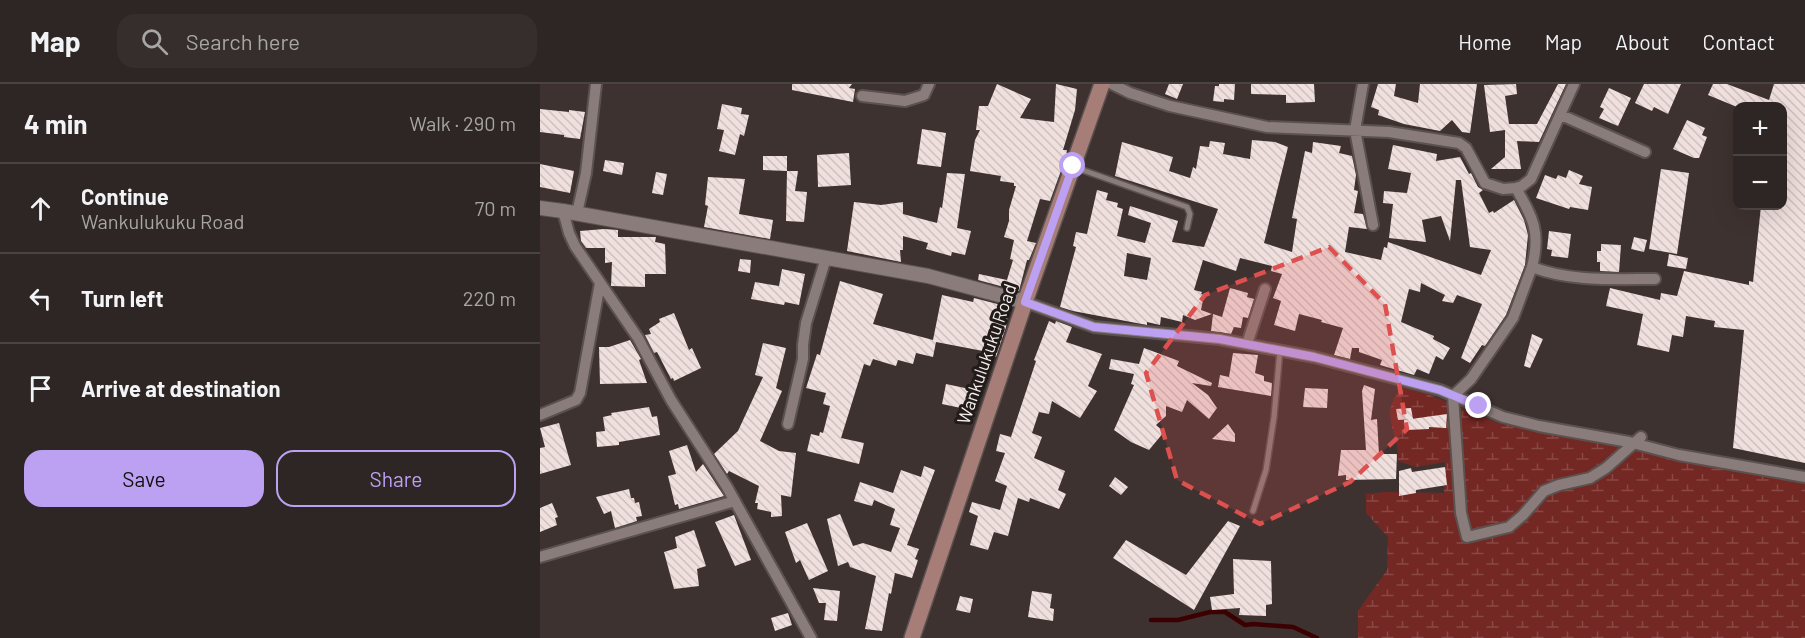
<!DOCTYPE html>
<html lang="en">
<head>
<meta charset="utf-8">
<style>
  :root { --surface:#2e2624; --page:#362e2c; --text:#f1f3f6; --muted:#a7a5a6; --line:#494341; --accent:#bca0f2 }
  body { margin:0; font-family:Barlow,sans-serif; background:var(--page); color:var(--text) }
  .controls { position:absolute; right:18px; top:18px; display:grid; overflow:hidden; border-radius:12px; box-shadow:0 6px 24px #0002 }
  .controls button { width:54px; height:54px; display:grid; place-items:center; padding:0; border:0; border-bottom:2px solid var(--line); background:var(--surface); color:var(--text); font:30px sans-serif }
  .stop { position:absolute; width:18px; height:18px; margin:-14px; border:4px solid #bca0f2; border-radius:50%; background:#fff }
  .stop.end { background:#bca0f2; border-color:#fff; box-shadow:0 2px 6px #0008 }
  .list { margin:0; padding:0; list-style:none }
  h2 { display:flex; justify-content:space-between; align-items:center; height:78px; margin:0; padding:0 24px; font-size:26px }
  h2 small { font-size:20px; font-weight:400; color:var(--muted) }
  .list li { display:grid; grid-template-columns:39px 1fr auto; gap:18px; align-items:center; box-sizing:border-box; height:90px; padding:0 24px; border-top:2px solid var(--line) }
  .list b { display:block; font-size:22px; white-space:nowrap }
  .list p { margin:0; font-size:20px; white-space:nowrap; color:var(--muted) }
  .list em { font-size:20px; font-style:normal; color:var(--muted) }
  .actions { display:flex; gap:12px; padding:18px 24px }
  .actions a { flex:1; padding:14px 0; border:2px solid var(--accent); border-radius:18px; text-align:center; font-size:21px; color:var(--accent) }
  .actions .main { background:var(--accent); color:#111 }
  .icon { flex:none; width:33px; height:33px; fill:none; stroke:currentColor; stroke-width:2; stroke-linecap:round; stroke-linejoin:round }
  .map { position:relative; flex:none; width:1265px; height:554px; overflow:hidden }
  header { display:flex; align-items:center; gap:36px; box-sizing:border-box; height:84px; padding:0 30px; background:var(--surface); border-bottom:2px solid var(--line) }
  header strong { font-size:28px }
  nav { display:flex; gap:33px; margin-inline-start:auto; font-size:21px }
  .search { width:420px; height:54px; background:var(--page); display:flex; align-items:center; gap:15px; box-sizing:border-box; padding:0 21px; border-radius:18px; color:var(--muted); font-size:22px }
  main { display:flex }
  aside { flex:1; background:var(--surface) }
  .map>svg:first-child { display:block }
  .wetland { fill:url(#wetland-marsh) }
  .lines { fill:none; stroke-linecap:round; stroke-linejoin:round }
  .stream { stroke:#3b0001; stroke-width:4.5 }
  .building { fill:url(#building-back-hatch); fill-rule:evenodd }
  .service-casing { stroke:#5b514f; stroke-width:8 }
  .minor-casing { stroke:#5b514f; stroke-width:14 }
  .tertiary-casing { stroke:#5b514f; stroke-width:16 }
  .secondary-casing { stroke:#5b514f; stroke-width:18 }
  .service { stroke:#8a7c7a; stroke-width:5 }
  .minor { stroke:#8a7c7a; stroke-width:10 }
  .tertiary { stroke:#8a7c7a; stroke-width:14 }
  .secondary { stroke:#a77d78; stroke-width:15 }
  .route { stroke:#bca0f2; stroke-width:8 }
  .marked { fill:#dc504f; fill-opacity:0.2; stroke:#dc504f; stroke-width:4.5; stroke-dasharray:12 8; stroke-linejoin:round }
  .labels { text-anchor:middle; stroke-width:6; stroke-linejoin:round; paint-order:stroke }
  .street-label { font-size:18px; fill:#f6eeed; stroke:#211b1a }
</style>
</head>
<body>
<header>
<strong>Map</strong>
<div class="search"><svg class="icon" aria-label="search" viewBox="0 0 24 24"><circle cx="10" cy="10" r="6"/><path d="M15 15l6 6"/></svg>Search here</div>
<nav><a>Home</a><a>Map</a><a>About</a><a>Contact</a></nav>
</header>
<main>
<aside>
<h2>4 min<small>Walk · 290 m</small></h2>
<ul class="list">
<li><svg class="icon" aria-label="ahead" viewBox="0 0 24 24"><path d="M12 20V5M6 11l6-6 6 6"/></svg><div><b>Continue</b><p>Wankulukuku Road</p></div><em>70 m</em></li>
<li><svg class="icon" aria-label="left" viewBox="0 0 24 24"><path d="M17 20v-9H6M10 6l-5 5 5 5"/></svg><div><b>Turn left</b></div><em>220 m</em></li>
<li><svg class="icon" aria-label="arrive" viewBox="0 0 24 24"><path d="M6 21V4h12l-3 4 3 4H6"/></svg><div><b>Arrive at destination</b></div></li>
</ul>
<div class="actions"><a class="main">Save</a><a>Share</a></div>
</aside>
<div class="map">
<svg width="1265" height="554" viewBox="0 0 1265 554">
  <defs>
    <pattern id="wetland-marsh" width="20" height="14" patternUnits="userSpaceOnUse" patternTransform="scale(1.5)"><rect width="20" height="14" fill="#742824"/><path d="M1 5h8M5 5V1M11 12h8M15 12V8" fill="none" stroke="#884844"/></pattern>
    <pattern id="building-back-hatch" width="6" height="6" patternUnits="userSpaceOnUse" patternTransform="scale(1.5)"><rect width="6" height="6" fill="#efdfdd"/><path d="M-1 5l2 2M0 0l6 6M5-1l2 2" fill="none" stroke="#cec1bf"/></pattern>
  </defs>
  <rect width="100%" height="100%" fill="#3e3230"/>
  <!-- wetland -->
  <path class="wetland" d="M861,303L880,307L961,340L999,345L1265,396V554H818V527L847,486L848,453L826,429V410L845,408L904,409L905,378L876,383L858,377C859,345 838,334 861,303Z"/>
  <g class="lines">
    <!-- stream -->
    <path class="stream" d="M611,536H638L670,528H685L705,541L713,540L753,543L777,554"/>
  </g>
  <!-- building -->
  <path class="building" d="M252,0H312L309,4L315,5L313,18L252,6Z
    M457,0L491,15L480,34L514,38L516,0L537,5L535,26L523,66H527L526,73L510,117L500,115L487,157L496,159L489,176H487L479,207L438,196L439,190L467,196L473,176L470,175L474,156L464,153L469,137V126L476,102H474V99L460,97L461,92L430,87L435,56L440,46H436L439,22H448Z
    M629,0H643L637,15L625,10Z
    M679,0H695L694,16L684,15V18L673,17L675,2H679Z
    M711,0H774L775,18L746,19V11L711,10Z
    M838,0H856L854,12L878,19L880,0H937L930,49L922,48L912,36L900,47L864,40L838,31L839,26L831,23Z
    M976,0L977,10L965,12L969,40H997L1018,0H1026L999,58L977,57L981,85H951L965,73V46L950,48L944,1Z
    M1104,0H1141L1128,30L1114,23L1112,27L1095,19Z
    M1173,0H1187L1229,16L1234,0H1265V379L1193,364L1204,246L1174,243L1175,237L1146,232L1143,253L1132,251L1129,268L1097,261L1103,230L1066,222L1070,204L1120,216L1121,209L1137,212L1144,187L1209,201V197L1213,198L1221,122H1242V22L1197,23L1168,11Z
    M1069,4L1091,14L1078,42L1059,34L1064,25L1060,23Z
    M182,20L202,24L201,30L209,31L204,52L200,50L195,71L179,67L184,46L177,45Z
    M0,25L29,28V26L45,28L40,55L24,53V51L0,48Z
    M1147,36L1165,44L1162,51L1167,53L1159,74H1154L1133,65Z
    M382,45L406,49L401,83L377,80Z
    M712,56L735,58L748,63L724,159L752,168L757,135L752,134L765,67L772,69L773,58L801,62L799,69L812,72L816,91L814,106L818,107L814,129L823,130L827,145L809,143L805,168L841,176L844,163L847,164L848,158L941,191L951,166L930,163L921,96H916L910,157L901,132L882,136L886,158L849,154L853,120L843,119L844,107L867,109L871,89L848,85L853,61L897,70L896,77L920,73L929,90L931,89L938,103L943,106L939,109L949,129L953,127L954,129L974,116L984,136L988,151L985,181L966,231L945,262L942,261L930,279L921,274L942,220L917,211L913,219L902,217L905,211L881,199L880,208L869,205L861,238L894,252L893,255L910,264L903,276L896,272L889,290L877,285L874,291L840,281L842,276L819,268V264H812L810,275L794,271L803,244L781,238L782,236L759,230L755,247L734,241L741,217L733,214L742,190L731,187L732,182L700,174L696,187L663,176L654,206L662,208L661,210L664,211L661,226L672,230L655,236L643,231L642,238L621,233L620,241L607,238V241L533,227L520,223L536,163L533,162L536,148L547,150L557,106L568,109L566,116L578,119L577,123L583,125L577,152L605,159L611,139L588,131L590,122L638,137L632,158L664,163L678,125L575,92L582,58L633,73L629,87L650,94L653,83L656,85L660,62L669,63L670,57L685,59L683,70L710,75ZM587,169L611,174L607,196L584,192Z
    M309,69L311,101L278,103L277,71Z
    M223,72H247V87L223,86Z
    M65,76L84,79L82,91L63,87Z
    M0,80L34,87L30,109L0,103Z
    M1121,85L1149,89L1137,170L1109,165Z
    M1029,86L1043,92L1039,100L1052,103L1048,126L1030,123L1029,125L996,114L1005,91L1016,95L1018,91L1026,94Z
    M247,87H258L255,107L267,108L264,138L246,137Z
    M116,88L127,90L123,111L112,109Z
    M407,89L425,90L417,144L431,147L425,171L412,168L411,172L386,165L388,159L363,152V166H360L361,178L307,167L314,118L341,121L363,118V130L397,139L400,123L402,124Z
    M168,93L205,95L199,130L233,136L230,155L164,143L168,122L165,121Z
    M64,145L78,146V153H116L115,158L125,160L126,190H105V203L71,202L72,178L65,179V164H46L41,157L40,147Z
    M1009,147L1031,150L1028,174L1011,172L1012,166L1007,165Z
    M1094,153L1107,156L1104,168L1091,165Z
    M1061,160L1081,161L1079,188L1060,187V178H1057V167H1061Z
    M1129,170L1148,174L1146,185L1127,182Z
    M200,175L211,176L210,189L198,187Z
    M242,185L265,190L259,221L245,218L244,221L211,215L215,198L239,202Z
    M300,197L343,210L333,240L393,256L402,211L433,218L434,214L469,223L466,243L456,273L443,271V267L396,258L393,273L376,269L373,280L358,276L356,282L333,275L330,282L324,280L301,354L324,359L319,380L267,367L271,350L279,352L280,348L283,349L290,322L283,320L286,309L266,304L277,270L280,271Z
    M690,204L708,209L707,213L714,215L708,234L703,233L701,244L694,243L691,250L671,247L673,230L682,233Z
    M134,229L149,266L152,264L161,284L134,297L133,294L131,295L117,268L114,269L105,251L111,250L109,245L120,238L119,235Z
    M509,237L515,240L516,237L532,243L526,258L562,270L548,302L557,307L540,334L512,317L509,330L499,328L492,349L502,353L494,374L525,387L518,406L526,410L519,425L490,414L489,418L478,414L468,452L454,448L448,466L430,461L438,432L429,428L432,418L460,426L467,402L455,397L465,369L456,367L460,350L471,353L496,277L494,276Z
    M992,250L1003,255L990,284L984,282Z
    M90,256L101,275L99,276L107,299L60,300L59,263H69Z
    M223,259L246,264L236,304L242,307L220,357L239,367L256,369L251,413L241,411L242,432L231,433V428L217,425L218,419H215L219,402L189,387L187,390L174,370L198,347L223,293L215,291Z
    M604,264L639,277L637,282L672,299L671,302L652,299L668,311L677,324L669,335L647,316L642,328L626,322V332L616,341L624,348L609,366L591,358L574,346L594,301L591,300L594,290L569,285L571,275L599,280Z
    M693,269L718,271L715,289L724,292V297L732,299L731,312L678,303L680,291L689,293Z
    M406,300L439,307L435,327L402,320Z
    M824,301L835,305L831,336L837,335L839,370H857L856,395L806,396V391L798,392L801,366H826L822,307Z
    M765,304L788,305L787,324L763,323Z
    M109,323L112,333L117,332L120,351L79,358V361L57,363L56,348L65,347L63,333L72,331L71,329Z
    M871,324L873,335L858,336L856,325Z
    M907,330L906,344L889,343V345L866,346L867,341H864V336Z
    M19,339L31,381L0,390V364L5,363L0,344Z
    M688,340L695,350V358L672,355Z
    M147,361L156,388L163,380L184,412L139,425L138,420L135,421L128,392L136,390L129,367Z
    M384,382L395,386L367,461L379,465L375,475L378,476L372,494L355,489L351,510L349,509L342,547L325,545L336,492L310,483L308,478L298,482L287,435L300,430L313,462L323,459L351,468L360,444L350,441L355,425L334,416L332,422L314,417L320,398L353,409L361,386L381,393Z
    M905,383L907,401L876,406V409L859,412V387L871,384L872,388Z
    M575,393L588,403L581,411L569,402Z
    M89,405L91,414H94L95,419L99,418L102,432L96,433L97,437L75,444L71,427L64,430L56,413Z
    M12,419L18,433L15,434L17,441L0,448V424Z
    M194,431L211,476L195,482L175,438Z
    M688,437L700,442L654,526L573,474L586,456L646,491Z
    M267,439L288,487L269,496L260,476L256,479L245,448Z
    M154,446L166,482L157,485L159,502L134,505L124,468L137,464L135,453Z
    M693,475L731,477L732,520L726,521V532L699,531L700,524L672,526L670,513L694,510Z
    M273,504L300,507L297,537L284,536L286,519H279Z
    M492,507L512,510L510,524L514,525L513,537L488,533Z
    M420,512L433,515L430,529L416,526Z
    M248,529L252,541L235,547L231,534Z"/>
  <g class="lines">
    <defs>
      <path id="service" d="M534,83L647,123L650,130L647,144
        M713,427L726,386L734,333L740,266"/>
      <path id="minor" d="M572,0L590,9L630,22L727,43L849,48L919,59L926,64L945,99L963,105L976,104L982,102L991,95L1034,0
        M823,0L815,46L833,141
        M322,12L365,17L384,11L389,0
        M1021,31L1105,68
        M976,104C993,134 1001,148 992,183C1031,198 1074,195 1115,195
        M23,127L29,149L35,162L98,254L131,316L187,403L271,554
        M37,129L46,89L56,0
        M992,183L973,234L931,295L913,312L921,429L927,453L969,443L983,431L1004,407L1019,401L1050,394L1066,384L1101,353
        M485,218L554,243L679,255L774,273L900,306L963,333L999,342L1089,358L1139,371L1265,393
        M707,260L725,205
        M0,331L36,316L40,309L60,199
        M248,340L263,275V261L266,239L286,174
        M0,473L195,417"/>
      <path id="tertiary" d="M0,124L23,127L388,192L485,218"/>
      <path id="secondary" d="M372,554L485,218L562,0"/>
    </defs>
    <!-- service casing -->
    <use href="#service" class="service-casing"/>
    <!-- minor casing -->
    <use href="#minor" class="minor-casing"/>
    <!-- tertiary casing -->
    <use href="#tertiary" class="tertiary-casing"/>
    <!-- secondary casing -->
    <use href="#secondary" class="secondary-casing"/>
    <!-- service -->
    <use href="#service" class="service"/>
    <!-- minor -->
    <use href="#minor" class="minor"/>
    <!-- tertiary -->
    <use href="#tertiary" class="tertiary"/>
    <!-- secondary -->
    <use href="#secondary" class="secondary"/>
  </g>
  <g class="lines">
    <!-- route -->
    <path class="route" d="M533,82L485,218L554,243L680,255L774,273L900,306L939,322"/>
  </g>
  <!-- marked area -->
  <path class="marked" d="M789,163L845,220L867,345L810,398L720,440L637,396L606,289L665,211Z"/>
  <g class="labels">
    <!-- street labels -->
    <g class="street-label">
      <text transform="translate(447 270) rotate(-71)" y="6">Wankulukuku Road</text>
    </g>
  </g>
</svg>
<div class="controls">
<button>+</button>
<button>−</button>
</div>
<div class="stop" style="left:533px;top:82px"></div>
<div class="stop end" style="left:939px;top:322px"></div>
</div>
</main>
</body>
</html>
